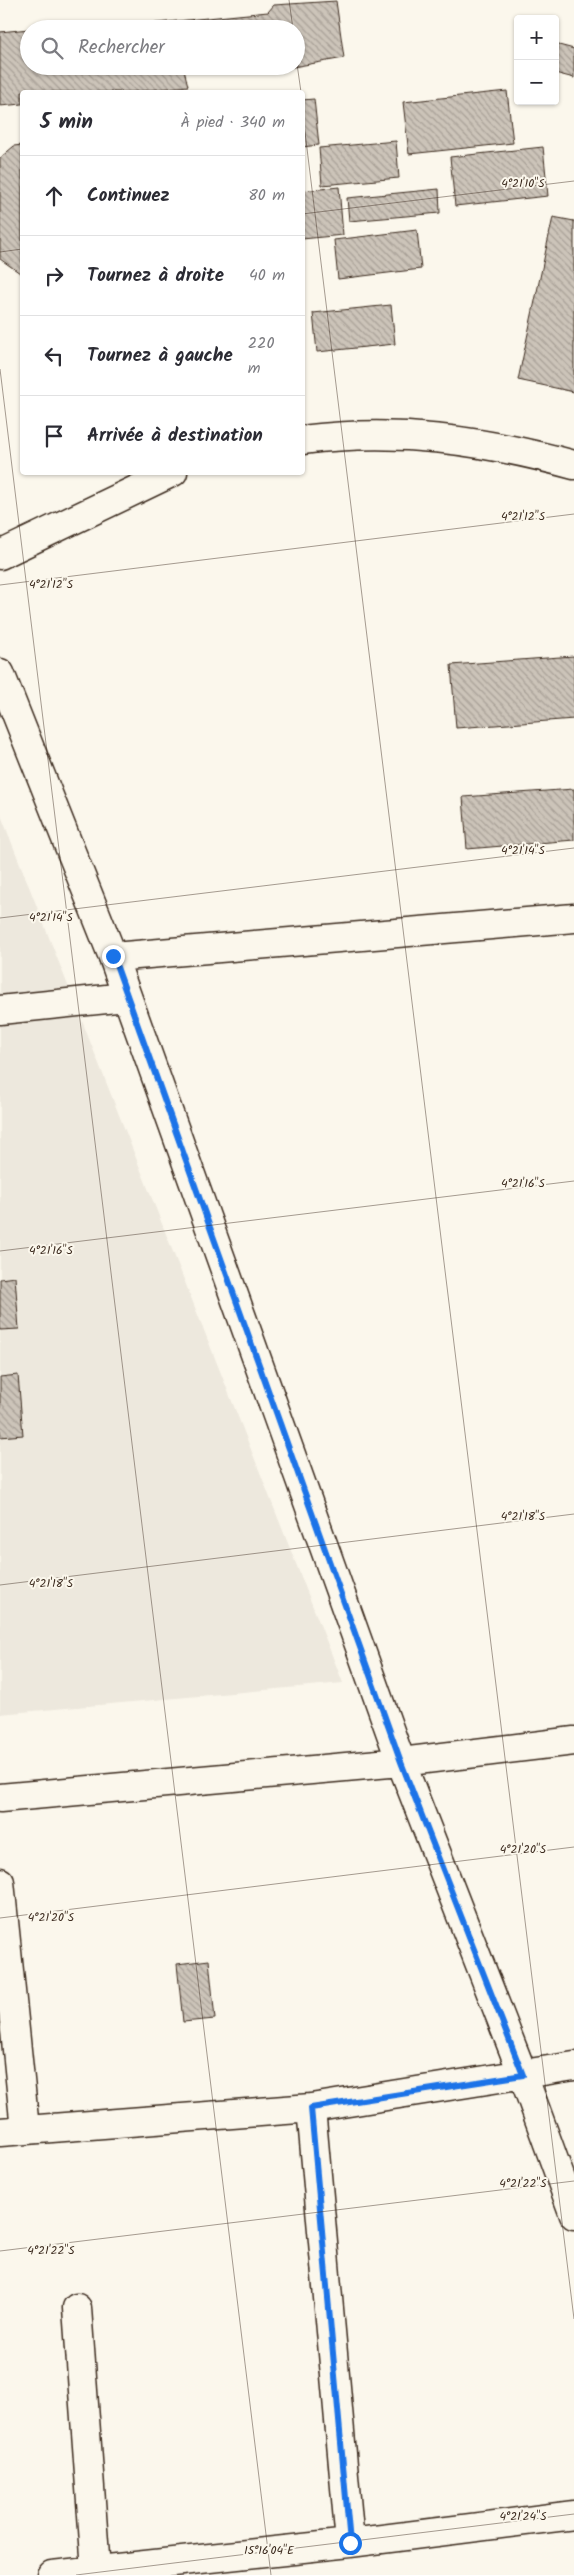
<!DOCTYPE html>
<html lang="fr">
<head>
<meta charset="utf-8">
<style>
  :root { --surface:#fff; --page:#f2f2f3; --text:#2b2b33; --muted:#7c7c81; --line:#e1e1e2 }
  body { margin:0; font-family:Kalam,sans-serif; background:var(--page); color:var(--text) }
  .controls { position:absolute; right:15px; top:15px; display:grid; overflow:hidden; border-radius:5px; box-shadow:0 1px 4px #0004 }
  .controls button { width:45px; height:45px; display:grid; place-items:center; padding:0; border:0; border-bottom:1px solid var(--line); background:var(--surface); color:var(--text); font:25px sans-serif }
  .stop { position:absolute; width:15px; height:15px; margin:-11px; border:4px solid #1a73e8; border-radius:50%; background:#fff }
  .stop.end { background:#1a73e8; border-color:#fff; box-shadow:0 1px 5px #0008 }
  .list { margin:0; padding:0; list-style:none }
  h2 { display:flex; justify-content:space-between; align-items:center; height:65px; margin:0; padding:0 20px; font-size:21px }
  h2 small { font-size:16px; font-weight:400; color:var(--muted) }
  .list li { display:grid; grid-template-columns:32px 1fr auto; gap:15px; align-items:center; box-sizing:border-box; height:80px; padding:0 20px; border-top:1px solid var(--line) }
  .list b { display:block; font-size:19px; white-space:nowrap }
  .list em { font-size:16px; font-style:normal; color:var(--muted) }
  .icon { flex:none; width:28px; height:28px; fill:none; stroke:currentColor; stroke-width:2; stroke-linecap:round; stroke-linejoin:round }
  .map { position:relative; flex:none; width:574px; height:2575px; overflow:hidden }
  .search { position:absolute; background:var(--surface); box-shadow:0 1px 4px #0004; left:20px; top:20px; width:285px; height:55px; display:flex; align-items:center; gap:12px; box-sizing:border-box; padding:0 18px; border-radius:28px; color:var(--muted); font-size:19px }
  .panel { position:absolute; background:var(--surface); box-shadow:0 1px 4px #0004; left:20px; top:90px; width:285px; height:385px; border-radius:5px }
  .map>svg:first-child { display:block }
  .built { fill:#ede8dd }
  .building { fill:url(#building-back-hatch); stroke:#3b2a1e }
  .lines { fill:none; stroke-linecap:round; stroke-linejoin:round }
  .minor-casing { stroke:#3b2a1e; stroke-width:31 }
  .minor { stroke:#fbf7ec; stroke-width:28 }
  .route { stroke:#1a73e8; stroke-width:6 }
  .ticks { fill:none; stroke:#3b2a1e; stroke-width:1; stroke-opacity:0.45 }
  .ticks-label { font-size:12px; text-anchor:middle; fill:#3b2a1e; stroke:#fbf7ec; stroke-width:4; stroke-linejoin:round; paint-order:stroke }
</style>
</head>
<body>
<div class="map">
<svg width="574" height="2575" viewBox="0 0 574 2575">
  <defs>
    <pattern id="building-back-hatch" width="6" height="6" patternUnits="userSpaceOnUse" patternTransform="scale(1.25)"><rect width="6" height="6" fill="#ccc4b9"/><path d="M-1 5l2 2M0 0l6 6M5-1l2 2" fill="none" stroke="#a79f96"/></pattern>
  </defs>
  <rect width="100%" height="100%" fill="#fbf7ec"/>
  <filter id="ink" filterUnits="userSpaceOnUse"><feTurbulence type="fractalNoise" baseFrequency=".02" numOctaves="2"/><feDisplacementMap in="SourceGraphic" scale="10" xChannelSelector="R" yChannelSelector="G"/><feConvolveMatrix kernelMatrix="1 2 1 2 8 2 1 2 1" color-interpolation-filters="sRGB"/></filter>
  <g filter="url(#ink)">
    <!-- built -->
    <path class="built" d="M0,813L343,1683L0,1714Z"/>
    <!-- building -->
    <path class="building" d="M336,1L344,58L293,67L296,66V29H97L268,12L274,5Z
      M59,26L60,29H29Z
      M29,29V66H221L184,70L188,86L131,92H22V104L0,106V32Z
      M555,44L574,49V78L555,73Z
      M507,91L513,143L409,154L403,102Z
      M314,99L319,145L302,147V100Z
      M396,141L399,178L322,185L319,148Z
      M22,145V273H20L0,259V158L14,146Z
      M543,147L548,196L455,206L450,157Z
      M339,187L343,235L302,239V191Z
      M439,189L440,213L349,221L347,198Z
      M553,217L574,221V392L518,380Z
      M417,230L421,269L338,279L334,240Z
      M391,305L395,344L317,352L313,313Z
      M574,656V719L456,728L451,665Z
      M574,789V840L467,849L463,797Z
      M15,1277L19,1329L0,1330V1279Z
      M18,1375L23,1435L0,1437V1377Z
      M209,1960L215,2019L183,2022L177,1964Z"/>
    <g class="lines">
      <defs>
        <path id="minor" d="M302,440C398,428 482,440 574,465
          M0,555L173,472
          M0,673L113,957L401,1762L523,2075L574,2215
          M113,957L574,918
          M0,1010L126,997
          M0,1798L401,1762L574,1741
          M0,1882L25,2129
          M311,2108L350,2543
          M0,2132L311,2108L574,2066
          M77,2308L96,2570
          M52,2575L350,2543L574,2515"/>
      </defs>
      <!-- minor casing -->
      <use href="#minor" class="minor-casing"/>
      <!-- minor -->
      <use href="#minor" class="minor"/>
    </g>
  </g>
  <g class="lines" filter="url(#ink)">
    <!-- route -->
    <path class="route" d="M113,956L401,1762L523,2075L311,2108L350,2543"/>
  </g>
  <!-- ticks -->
  <path class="ticks" d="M289,0L293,29M296,57L301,92M302,108L574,2319M302,214L574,181M0,252L22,249M0,369L271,2575M0,585L574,514M0,918L574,848M0,1251L574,1181M0,1585L574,1514M0,1918L574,1847M0,2251L574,2181M76,2575L574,2514"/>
  <g class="ticks-label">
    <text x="523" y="187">4°21'10"S</text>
    <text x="523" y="520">4°21'12"S</text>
    <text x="51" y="588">4°21'12"S</text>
    <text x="523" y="854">4°21'14"S</text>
    <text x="51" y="921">4°21'14"S</text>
    <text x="523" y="1187">4°21'16"S</text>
    <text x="51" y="1254">4°21'16"S</text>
    <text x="523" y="1520">4°21'18"S</text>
    <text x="51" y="1587">4°21'18"S</text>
    <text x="523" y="1853">4°21'20"S</text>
    <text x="51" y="1921">4°21'20"S</text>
    <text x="523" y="2187">4°21'22"S</text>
    <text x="51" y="2254">4°21'22"S</text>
    <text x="523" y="2520">4°21'24"S</text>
    <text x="269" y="2554">15°16'04"E</text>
  </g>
</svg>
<div class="controls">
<button>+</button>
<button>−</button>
</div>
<div class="stop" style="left:350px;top:2543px"></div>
<div class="stop end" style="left:113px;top:956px"></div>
<div class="search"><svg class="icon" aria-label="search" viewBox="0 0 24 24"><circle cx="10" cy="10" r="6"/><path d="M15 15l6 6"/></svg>Rechercher</div>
<section class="panel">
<h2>5 min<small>À pied · 340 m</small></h2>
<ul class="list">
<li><svg class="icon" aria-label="ahead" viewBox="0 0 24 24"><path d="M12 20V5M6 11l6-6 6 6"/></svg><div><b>Continuez</b></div><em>80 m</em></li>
<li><svg class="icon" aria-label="right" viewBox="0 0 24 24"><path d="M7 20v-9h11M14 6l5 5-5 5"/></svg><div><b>Tournez à droite</b></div><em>40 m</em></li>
<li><svg class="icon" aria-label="left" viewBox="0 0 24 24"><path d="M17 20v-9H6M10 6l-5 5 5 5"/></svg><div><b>Tournez à gauche</b></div><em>220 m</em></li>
<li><svg class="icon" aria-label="arrive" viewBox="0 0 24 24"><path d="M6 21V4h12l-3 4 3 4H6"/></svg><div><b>Arrivée à destination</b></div></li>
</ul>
</section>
</div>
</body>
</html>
